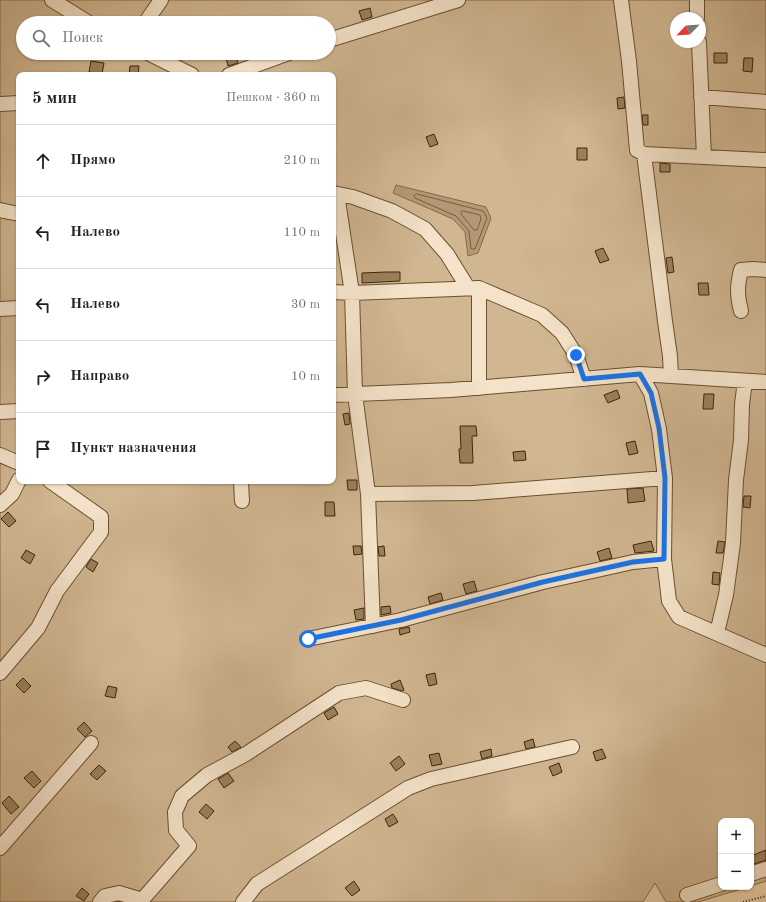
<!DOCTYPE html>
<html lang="ru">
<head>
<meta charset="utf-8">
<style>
  :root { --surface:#fff; --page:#f2f2f2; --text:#222; --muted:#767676; --line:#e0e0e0 }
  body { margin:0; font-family:"Old Standard TT",serif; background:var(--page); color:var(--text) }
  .controls { position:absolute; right:12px; bottom:12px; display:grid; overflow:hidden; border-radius:8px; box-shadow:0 1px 3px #0004 }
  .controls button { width:36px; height:36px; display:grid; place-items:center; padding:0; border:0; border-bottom:1px solid var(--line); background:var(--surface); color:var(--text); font:20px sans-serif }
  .compass { position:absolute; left:670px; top:12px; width:36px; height:36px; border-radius:50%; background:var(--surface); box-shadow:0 1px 3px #0004; rotate:245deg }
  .stop { position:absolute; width:12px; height:12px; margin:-9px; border:3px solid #1a73e8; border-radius:50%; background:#fff }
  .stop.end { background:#1a73e8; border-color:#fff; box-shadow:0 1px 4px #0008 }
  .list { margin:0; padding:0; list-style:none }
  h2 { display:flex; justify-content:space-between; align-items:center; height:52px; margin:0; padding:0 16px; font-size:17px }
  h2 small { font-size:13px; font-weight:400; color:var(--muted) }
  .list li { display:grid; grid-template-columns:26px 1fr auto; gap:12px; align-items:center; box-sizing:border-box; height:72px; padding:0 16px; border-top:1px solid var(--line) }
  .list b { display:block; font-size:15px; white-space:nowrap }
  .list em { font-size:13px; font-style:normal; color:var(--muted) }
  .icon { flex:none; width:22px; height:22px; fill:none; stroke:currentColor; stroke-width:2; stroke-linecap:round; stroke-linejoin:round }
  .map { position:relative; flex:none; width:766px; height:902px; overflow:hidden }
  .search { position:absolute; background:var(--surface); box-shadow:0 1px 3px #0004; left:16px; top:16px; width:320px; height:44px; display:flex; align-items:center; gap:10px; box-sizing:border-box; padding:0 14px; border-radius:22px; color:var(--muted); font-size:15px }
  .panel { position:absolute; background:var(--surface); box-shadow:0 1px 3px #0004; left:16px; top:72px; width:320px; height:412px; border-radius:8px }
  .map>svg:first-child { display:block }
  .green { fill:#d0b691; stroke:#886d4a; fill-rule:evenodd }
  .water { fill:#b29874; stroke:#846a47 }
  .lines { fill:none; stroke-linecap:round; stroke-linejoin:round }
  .shore { stroke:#785e3c; stroke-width:1 }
  .building { fill:#9a805c; stroke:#3f2404 }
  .minor-casing { stroke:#6b502e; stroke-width:16 }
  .path { stroke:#3f2404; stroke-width:2; stroke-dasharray:1 2; stroke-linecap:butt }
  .minor { stroke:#f4e3ca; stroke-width:14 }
  .route { stroke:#1a73e8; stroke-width:5 }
</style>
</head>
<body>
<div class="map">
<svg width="766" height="902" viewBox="0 0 766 902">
  <rect width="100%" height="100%" fill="#eed4ae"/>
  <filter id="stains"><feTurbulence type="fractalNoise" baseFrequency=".005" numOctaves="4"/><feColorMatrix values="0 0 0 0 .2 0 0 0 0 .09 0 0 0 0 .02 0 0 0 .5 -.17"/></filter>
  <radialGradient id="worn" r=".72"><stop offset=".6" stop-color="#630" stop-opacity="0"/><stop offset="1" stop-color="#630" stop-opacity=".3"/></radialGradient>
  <!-- green -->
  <path class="green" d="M0,0H766V881L751,886V821H721V887H748L698,902H666L655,883L643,902H0ZM676,18H700V42H676ZM23,23H329V53H23ZM19,75H333V481H19Z"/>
  <!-- water -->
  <path class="water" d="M396,185L486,207L491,218L478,253L468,256L465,232L453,219L393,193Z"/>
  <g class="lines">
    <!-- shore -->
    <path class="shore" d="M417,194L483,211L487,218L475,249H471L469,231L456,216L415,198L414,196Z
      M463,211L480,215L481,219L477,230H474L461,214V212Z"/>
  </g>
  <!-- building -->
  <path class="building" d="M370,8L372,17L362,20L359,11Z
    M714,53H727V63H714Z
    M236,55L238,63L228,66L226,58Z
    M744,58H753L752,72L743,71Z
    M91,61L104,63L102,74L89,72Z
    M130,66H139L138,75H129Z
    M624,97L625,108L618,109L617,98Z
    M642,115H648V125H643Z
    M434,134L438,144L430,147L426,137Z
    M577,148H587V160H577Z
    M660,163L670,164V172H660Z
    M603,248L609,260L600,263L595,251Z
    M672,257L674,272L668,273L666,258Z
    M386,272H400V281L362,283V273Z
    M698,283H708L709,295H699Z
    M617,390L620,398L608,403L604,395Z
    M704,394H714L713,409H703Z
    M349,413L350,424L345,425L343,414Z
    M460,426H476L477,436H472L473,463H460L459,449H461Z
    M635,441L638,453L629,455L626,443Z
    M525,451L526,460L514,461L513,452Z
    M347,480H357V490H348Z
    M643,488L645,501L628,503L627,489Z
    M744,496H751L750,508L743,507Z
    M325,502H334L335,516H325Z
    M8,512L16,521L9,527L1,519Z
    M651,541L654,551L635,553L633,545Z
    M718,541L725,542L723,553H716Z
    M353,546H361L362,554L354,555Z
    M384,546L385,556H379L378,547Z
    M609,548L612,558L600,561L597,552Z
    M26,550L35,555L30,564L21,558Z
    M91,559L98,563L93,572L86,567Z
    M713,572L720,573L719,585L712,584Z
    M474,581L477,591L466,594L463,584Z
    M441,593L443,600L430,604L428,597Z
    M390,606L391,613L381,615V607Z
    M364,608V619L356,620L354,610Z
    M409,627L410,632L400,635L399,629Z
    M435,673L437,684L429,686L426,675Z
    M23,678L31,686L24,693L16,685Z
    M400,680L404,690L402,691L392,688L391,684Z
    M108,686L117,688L115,698L105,696Z
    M334,707L338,714L328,720L324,713Z
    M84,722L92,731L85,737L77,729Z
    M533,739L535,747L526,749L524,742Z
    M235,741L241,747L232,752L228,747Z
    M491,749L492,756L482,759L480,752Z
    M602,749L606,758L596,761L593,752Z
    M439,753L442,764L432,766L429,755Z
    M399,756L405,764L396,771L390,763Z
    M559,763L562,772L553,776L549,767Z
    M99,765L106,771L97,780L90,774Z
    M32,771L41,781L34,788L24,778Z
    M228,773L234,781L224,788L218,779Z
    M9,796L19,807L11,814L2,803Z
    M206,804L214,811L207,819L199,812Z
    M393,814L398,822L389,827L385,819Z
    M766,850V860L751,865V856Z
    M354,881L360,890L352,896L345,888Z
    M82,888L89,894L84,901L76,896Z"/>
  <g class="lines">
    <defs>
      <path id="minor" d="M52,0L89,23
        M621,0L629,61L637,150L644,154
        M697,0V18
        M145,23L161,0
        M329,40L458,0
        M699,42L704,157
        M148,53L192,75
        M229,75L289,53
        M701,97L766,102
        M0,104L19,103
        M333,193L353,197L392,211L425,229L447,254L468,288
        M337,194L352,293L355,394L368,494L373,626
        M0,210L19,214
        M333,292L352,293L479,288L542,315L562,333L576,355L584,379
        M0,309L19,308
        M741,311C737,295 737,286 741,270L753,269L766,270
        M640,374L651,393L659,429L665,478L664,559L669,601L679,617L766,655
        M671,376L670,356L665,321L644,154L766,160
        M479,388V288
        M333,395L451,390L640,374L766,382
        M0,412L19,411
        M0,455L19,463
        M241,481L242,501
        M368,494L473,493L665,478
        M0,505L12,494L19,480
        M717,633L726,595L733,543L736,480L741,440L742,404L745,381
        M308,639L401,620L543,582L633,562L664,559
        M0,673L38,628L57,591L101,532V517L50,481
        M0,848L91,743
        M751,874L766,869
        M687,895L721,884
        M100,902L105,896L119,893L142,900L189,846L176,830L175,812L182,796L207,775L246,754L339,693L366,688L403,700
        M243,902L257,884L408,788L431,779L572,747"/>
    </defs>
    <!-- minor casing -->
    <use href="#minor" class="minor-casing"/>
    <!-- path -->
    <path class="path" d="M743,902L766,896"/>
    <!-- minor -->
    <use href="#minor" class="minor"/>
  </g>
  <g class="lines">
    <!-- route -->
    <path class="route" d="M308,639L401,620L543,582L633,562L664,559L665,478L659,428L651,393L640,374L584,379L576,355"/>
  </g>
  <rect width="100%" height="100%" filter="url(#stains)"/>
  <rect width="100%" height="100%" fill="url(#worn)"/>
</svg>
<div class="controls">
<button>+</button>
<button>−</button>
</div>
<svg class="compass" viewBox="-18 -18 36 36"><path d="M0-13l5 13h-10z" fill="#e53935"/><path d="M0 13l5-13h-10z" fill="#767676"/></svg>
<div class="stop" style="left:308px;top:639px"></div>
<div class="stop end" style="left:576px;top:355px"></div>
<div class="search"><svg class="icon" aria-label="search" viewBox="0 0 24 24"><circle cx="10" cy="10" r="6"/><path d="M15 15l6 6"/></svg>Поиск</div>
<section class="panel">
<h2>5 мин<small>Пешком · 360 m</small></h2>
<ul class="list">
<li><svg class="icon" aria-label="ahead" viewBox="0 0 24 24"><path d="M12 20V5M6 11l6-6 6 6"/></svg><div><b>Прямо</b></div><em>210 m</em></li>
<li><svg class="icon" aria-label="left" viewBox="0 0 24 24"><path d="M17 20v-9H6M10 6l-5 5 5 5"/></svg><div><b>Налево</b></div><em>110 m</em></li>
<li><svg class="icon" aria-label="left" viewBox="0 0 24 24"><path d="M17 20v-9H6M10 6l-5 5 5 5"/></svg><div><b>Налево</b></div><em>30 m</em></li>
<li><svg class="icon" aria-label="right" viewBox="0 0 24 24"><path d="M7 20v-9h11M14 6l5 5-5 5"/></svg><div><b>Направо</b></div><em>10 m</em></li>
<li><svg class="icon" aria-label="arrive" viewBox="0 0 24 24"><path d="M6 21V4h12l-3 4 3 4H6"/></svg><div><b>Пункт назначения</b></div></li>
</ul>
</section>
</div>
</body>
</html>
